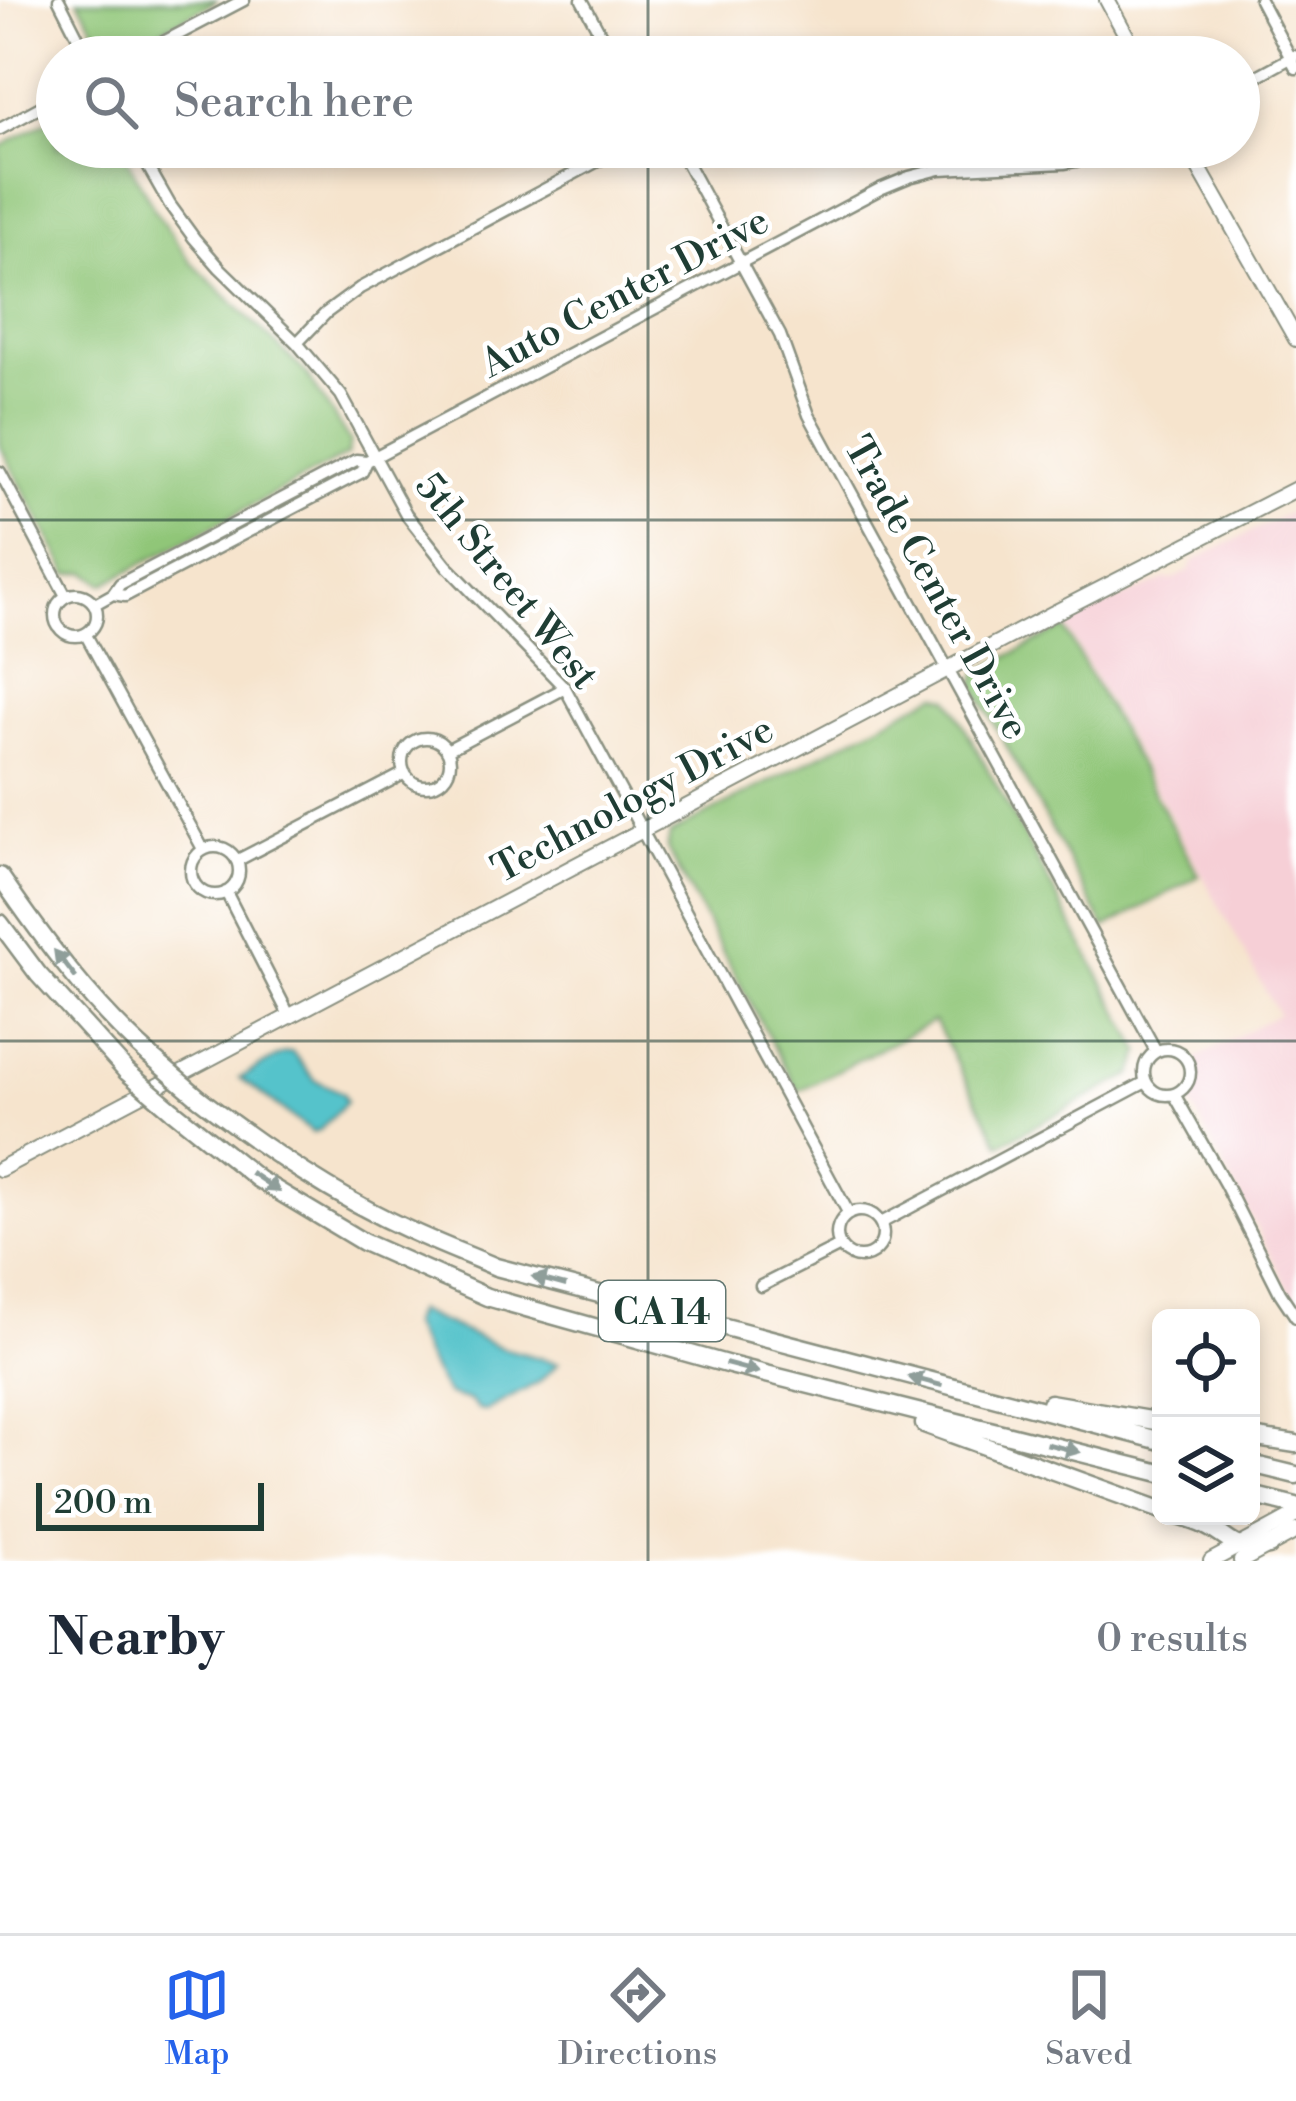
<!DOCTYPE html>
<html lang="en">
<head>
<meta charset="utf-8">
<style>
  :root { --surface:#fff; --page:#f6f6f7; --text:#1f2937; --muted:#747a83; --line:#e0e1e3; --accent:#2563eb }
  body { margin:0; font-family:"Libre Bodoni",serif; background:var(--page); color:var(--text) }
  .controls { position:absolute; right:36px; bottom:36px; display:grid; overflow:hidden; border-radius:18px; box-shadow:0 6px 18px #0003 }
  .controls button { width:108px; height:108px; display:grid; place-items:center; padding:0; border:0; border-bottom:3px solid var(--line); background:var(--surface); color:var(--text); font:60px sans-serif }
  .scale { position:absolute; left:36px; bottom:30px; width:228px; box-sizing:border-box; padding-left:12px; border:6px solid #1f3d34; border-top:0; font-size:33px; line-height:42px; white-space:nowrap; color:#1f3d34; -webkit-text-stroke:9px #fff; paint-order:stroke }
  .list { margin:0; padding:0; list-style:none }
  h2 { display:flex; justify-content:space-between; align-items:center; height:156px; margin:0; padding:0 48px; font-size:51px }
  h2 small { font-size:39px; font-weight:400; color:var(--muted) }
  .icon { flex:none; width:66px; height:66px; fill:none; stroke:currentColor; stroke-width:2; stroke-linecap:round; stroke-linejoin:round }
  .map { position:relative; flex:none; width:1296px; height:1561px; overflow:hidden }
  .search { position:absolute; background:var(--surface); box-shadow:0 6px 18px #0003; left:36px; right:36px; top:36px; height:132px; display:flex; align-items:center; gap:30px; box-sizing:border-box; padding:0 42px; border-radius:66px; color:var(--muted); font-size:45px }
  .sheet { height:372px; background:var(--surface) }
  nav { display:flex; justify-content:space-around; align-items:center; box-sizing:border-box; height:168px; border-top:3px solid var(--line); background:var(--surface); font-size:33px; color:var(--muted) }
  nav a { display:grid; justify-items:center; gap:6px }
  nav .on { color:var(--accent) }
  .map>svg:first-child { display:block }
  .built { fill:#f6cfd6 }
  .green { fill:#90c678; stroke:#588256; stroke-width:3 }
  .water { fill:#55c3cb; stroke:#3a8080; stroke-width:3 }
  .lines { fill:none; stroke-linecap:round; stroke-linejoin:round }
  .minor-casing { stroke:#8a9080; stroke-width:15 }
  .major-casing { stroke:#8a9080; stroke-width:18 }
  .highway-casing { stroke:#8a9080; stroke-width:21 }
  .minor { stroke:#fff; stroke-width:10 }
  .major { stroke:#fff; stroke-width:14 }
  .highway { stroke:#fff; stroke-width:16 }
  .highway-bridge-casing { stroke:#8a9080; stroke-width:21; stroke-linecap:butt }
  .highway-bridge { stroke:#fff; stroke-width:16 }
  .oneway { fill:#8f9e9a }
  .grid { fill:none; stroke:#1f3d34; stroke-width:3; stroke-opacity:0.55 }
  .labels { text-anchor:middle; stroke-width:9; stroke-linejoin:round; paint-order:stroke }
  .shield { fill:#fff; stroke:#627771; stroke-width:3 }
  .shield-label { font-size:36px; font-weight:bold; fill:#1f3d34 }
  .street-label { font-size:39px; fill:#1f3d34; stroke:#fff }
</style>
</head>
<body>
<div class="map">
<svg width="1296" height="1561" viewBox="0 0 1296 1561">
  <rect width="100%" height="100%" fill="#fff"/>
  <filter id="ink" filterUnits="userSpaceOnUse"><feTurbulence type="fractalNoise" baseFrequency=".00833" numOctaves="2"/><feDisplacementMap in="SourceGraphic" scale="24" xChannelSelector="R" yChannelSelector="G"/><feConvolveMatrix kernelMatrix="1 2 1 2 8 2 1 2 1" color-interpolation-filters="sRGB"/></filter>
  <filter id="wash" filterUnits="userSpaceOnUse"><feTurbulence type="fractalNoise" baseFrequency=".004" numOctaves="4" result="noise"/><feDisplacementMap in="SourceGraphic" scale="48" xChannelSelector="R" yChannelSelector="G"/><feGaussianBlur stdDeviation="2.7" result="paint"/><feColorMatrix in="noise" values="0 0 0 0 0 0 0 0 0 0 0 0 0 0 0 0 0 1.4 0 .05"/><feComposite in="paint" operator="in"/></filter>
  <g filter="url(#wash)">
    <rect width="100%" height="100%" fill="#f6e4cd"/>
    <!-- built -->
    <path class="built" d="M1296,509V1303L1188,1098L1197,1079V1058L1278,1014L1066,625L1109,603L1167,579L1172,580L1189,571L1194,561Z"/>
    <!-- green -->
    <path class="green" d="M78,0H218L118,53L106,49Z
      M57,116V147H121L155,211L191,262L307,374L350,442L347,455L104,584L86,572L69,574L0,446V147Z
      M1064,628L1199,876L1105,928L974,686L977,672Z
      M937,694L949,698L1141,1052L1133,1074L1000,1144L934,1021L798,1091L667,849L670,834Z"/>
    <!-- water -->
    <path class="water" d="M292,1052L315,1080L343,1093L346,1102L320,1130L312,1132L240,1078L284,1053Z
      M416,1311L502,1348L558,1363L539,1382L485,1411L478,1410L470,1401L448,1395L434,1373L410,1324Z"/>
  </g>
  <g filter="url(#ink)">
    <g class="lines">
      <defs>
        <path id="minor" d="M59,0L88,57
          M582,0L613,57
          M1260,0L1296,68
          M135,57L244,0
          M1239,86L1294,56
          M0,129L57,98
          M137,147L170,205L194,238L220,268L297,343L341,395L406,514L447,566L565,688L849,1214
          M678,147L780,335L809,415L1156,1051
          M297,343L326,313L360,288L624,147
          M0,472L66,596
          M55 615a21 21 0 1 1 42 0a21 21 0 1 1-42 0Z
          M113,594L125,596L362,472L367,461
          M95,604L113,594L120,584L356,460L367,461L880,189L909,177L940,169L1064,163L1097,157L1124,147
          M86,635L203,849
          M402 762a24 24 0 1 1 48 0a24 24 0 1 1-48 0Z
          M447,750L565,688
          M191 871a24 24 0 1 1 48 0a24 24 0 1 1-48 0Z
          M238,860L405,773
          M226,892L289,1015
          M1144 1072a23 23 0 1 1 46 0a23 23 0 1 1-46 0Z
          M1174,1094L1225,1184L1280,1293L1296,1317
          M837 1234a23 23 0 1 1 46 0a23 23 0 1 1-46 0Z
          M881,1223L1146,1082
          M761,1286L840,1246"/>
        <path id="major" d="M1107,0L1138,57
          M1187,147L1296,339
          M0,1169L1052,614L1296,489
          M1211,1561L1296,1515
          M1241,1561L1296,1531"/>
        <path id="highway" d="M0,876C44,940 91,1004 150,1056
          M0,923L38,974L127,1072
          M199,1098C265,1149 335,1197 411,1231C439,1244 468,1255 496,1267L1161,1441
          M172,1110L258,1179L363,1242L487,1297L730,1365L1161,1473
          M1050,1403L1161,1422
          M924,1424L1161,1510
          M1251,1437L1296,1444
          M1251,1464L1296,1475
          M1251,1495L1296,1506
          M1178,1516C1188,1519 1198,1522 1206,1526C1234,1540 1232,1553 1269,1546"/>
      </defs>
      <!-- minor casing -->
      <use href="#minor" class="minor-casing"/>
      <!-- major casing -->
      <use href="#major" class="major-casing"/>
      <!-- highway casing -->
      <use href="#highway" class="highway-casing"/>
      <!-- minor -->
      <use href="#minor" class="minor"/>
      <!-- major -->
      <use href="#major" class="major"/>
      <!-- highway -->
      <use href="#highway" class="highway"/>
      <defs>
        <path id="highway-bridge" d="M150,1056L199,1098
          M127,1072L172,1110"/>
      </defs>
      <!-- highway-bridge casing -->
      <use href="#highway-bridge" class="highway-bridge-casing"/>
      <!-- highway-bridge -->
      <use href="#highway-bridge" class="highway-bridge"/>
    </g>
    <!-- one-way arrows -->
    <defs><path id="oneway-solid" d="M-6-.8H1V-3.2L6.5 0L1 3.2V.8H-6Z" transform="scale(3)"/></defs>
    <g class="oneway">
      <use href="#oneway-solid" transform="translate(65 964) rotate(-128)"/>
      <use href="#oneway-solid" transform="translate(265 1182) rotate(34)"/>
      <use href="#oneway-solid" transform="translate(549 1281) rotate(-165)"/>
      <use href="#oneway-solid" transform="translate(742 1368) rotate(15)"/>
      <use href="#oneway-solid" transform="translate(925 1381) rotate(-165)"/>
      <use href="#oneway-solid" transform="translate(1063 1448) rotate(14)"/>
    </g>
  </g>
  <!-- grid -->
  <path class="grid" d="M648,0V57M648,147V1561M0,520H1296M0,1041H1296"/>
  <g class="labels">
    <!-- shield labels -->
    <rect class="shield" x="599" y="1281" width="126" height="60" rx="9"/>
    <g class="shield-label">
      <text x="662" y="1324">CA 14</text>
    </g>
    <!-- street labels -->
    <g class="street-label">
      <text transform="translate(624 291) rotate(-28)" y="14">Auto Center Drive</text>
      <text transform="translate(508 580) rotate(51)" y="14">5th Street West</text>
      <text transform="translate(938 587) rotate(61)" y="14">Trade Center Drive</text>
      <text transform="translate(632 798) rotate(-28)" y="14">Technology Drive</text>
    </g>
  </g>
</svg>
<div class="controls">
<button><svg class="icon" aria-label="locate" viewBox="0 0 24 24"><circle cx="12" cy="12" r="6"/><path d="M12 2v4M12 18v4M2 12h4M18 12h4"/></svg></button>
<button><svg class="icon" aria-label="layers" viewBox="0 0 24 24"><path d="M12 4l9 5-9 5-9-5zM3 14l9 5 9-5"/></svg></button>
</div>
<div class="scale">200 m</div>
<div class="search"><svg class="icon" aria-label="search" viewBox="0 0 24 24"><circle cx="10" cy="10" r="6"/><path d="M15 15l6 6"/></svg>Search here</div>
</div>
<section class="sheet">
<h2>Nearby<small>0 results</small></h2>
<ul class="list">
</ul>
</section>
<nav>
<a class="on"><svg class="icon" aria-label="map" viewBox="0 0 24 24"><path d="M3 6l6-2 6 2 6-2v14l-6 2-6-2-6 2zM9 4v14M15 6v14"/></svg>Map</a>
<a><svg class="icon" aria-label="directions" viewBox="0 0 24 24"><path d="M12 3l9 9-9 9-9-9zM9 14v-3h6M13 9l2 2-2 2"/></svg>Directions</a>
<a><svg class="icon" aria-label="saved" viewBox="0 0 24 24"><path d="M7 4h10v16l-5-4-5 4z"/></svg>Saved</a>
</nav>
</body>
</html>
